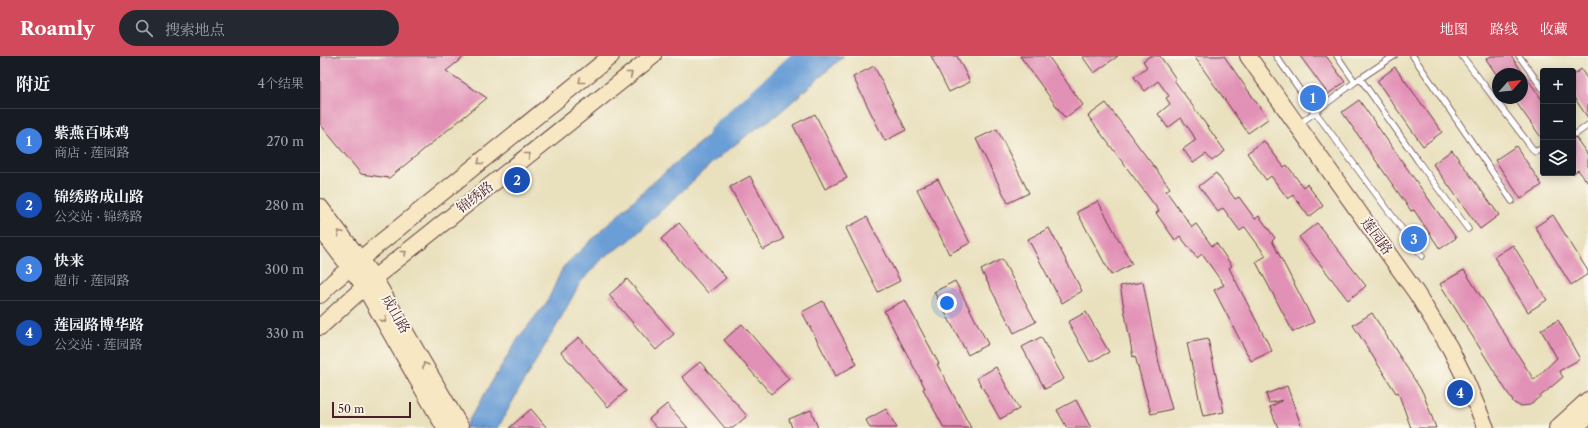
<!DOCTYPE html>
<html lang="zh">
<head>
<meta charset="utf-8">
<style>
  :root { --surface:#171b24; --page:#242831; --text:#f1f3f6; --muted:#9ea1a6; --line:#363941; --accent:#d1495b }
  body { margin:0; font-family:"Libre Caslon Text","Noto Serif SC",serif; background:var(--page); color:var(--text) }
  .controls { position:absolute; right:12px; top:12px; display:grid; overflow:hidden; border-radius:4px; box-shadow:0 2px 10px #0003 }
  .controls button { width:36px; height:36px; display:grid; place-items:center; padding:0; border:0; border-bottom:1px solid var(--line); background:var(--surface); color:var(--text); font:20px sans-serif }
  .compass { position:absolute; left:1172px; top:12px; width:36px; height:36px; border-radius:50%; background:var(--surface); box-shadow:0 2px 10px #0003; rotate:63deg }
  .scale { position:absolute; left:12px; bottom:10px; width:79px; box-sizing:border-box; padding-left:4px; border:2px solid #4a1f2b; border-top:0; font-size:11px; line-height:14px; white-space:nowrap; color:#4a1f2b; -webkit-text-stroke:3px #fbf7ec; paint-order:stroke }
  .you { position:absolute; left:627px; top:247px; width:14px; height:14px; margin:-10px; border:3px solid #fff; border-radius:50%; background:#1a73e8; box-shadow:0 0 0 6px #1a73e833 }
  .badge { display:grid; place-items:center; width:26px; height:26px; border-radius:50%; background:var(--accent); color:#fff; font-size:13px; font-weight:700 }
  .pin { position:absolute; translate:-50% -50%; border:2px solid #fff; box-shadow:0 1px 4px #0006 }
  .list { margin:0; padding:0; list-style:none }
  h2 { display:flex; justify-content:space-between; align-items:center; height:52px; margin:0; padding:0 16px; font-size:17px }
  h2 small { font-size:13px; font-weight:400; color:var(--muted) }
  .list li { display:grid; grid-template-columns:26px 1fr auto; gap:12px; align-items:center; box-sizing:border-box; height:64px; padding:0 16px; border-top:1px solid var(--line) }
  .list b { display:block; font-size:15px; white-space:nowrap }
  .list p { margin:0; font-size:13px; white-space:nowrap; color:var(--muted) }
  .list em { font-size:13px; font-style:normal; color:var(--muted) }
  .icon { flex:none; width:22px; height:22px; fill:none; stroke:currentColor; stroke-width:2; stroke-linecap:round; stroke-linejoin:round }
  .map { position:relative; flex:none; width:1268px; height:372px; overflow:hidden }
  header { display:flex; align-items:center; gap:24px; box-sizing:border-box; height:56px; padding:0 20px; background:var(--accent); color:#fff }
  header strong { font-size:19px }
  nav { display:flex; gap:22px; margin-inline-start:auto; font-size:14px }
  .search { width:280px; height:36px; background:var(--page); display:flex; align-items:center; gap:10px; box-sizing:border-box; padding:0 14px; border-radius:22px; color:var(--muted); font-size:15px }
  main { display:flex }
  aside { flex:1; background:var(--surface) }
  .map>svg:first-child { display:block }
  .water { fill:#6a9ed6; stroke:#5a5e80 }
  .lines { fill:none; stroke-linecap:round; stroke-linejoin:round }
  .river { stroke:#6a9ed6; stroke-width:19 }
  .building { fill:#e291b6 }
  .lane-casing { stroke:#623c41; stroke-width:7 }
  .secondary-casing { stroke:#623c41; stroke-width:18 }
  .lane { stroke:#fff; stroke-width:5.5 }
  .secondary { stroke:#f7e8c3; stroke-width:16 }
  .oneway { stroke:#a08477 }
  .labels { text-anchor:middle; stroke-width:3.5; stroke-linejoin:round; paint-order:stroke }
  .street-label { font-size:14px; fill:#4a1f2b; stroke:#fbf7ec }
</style>
</head>
<body>
<header>
<strong>Roamly</strong>
<div class="search"><svg class="icon" aria-label="search" viewBox="0 0 24 24"><circle cx="10" cy="10" r="6"/><path d="M15 15l6 6"/></svg>搜索地点</div>
<nav><a>地图</a><a>路线</a><a>收藏</a></nav>
</header>
<main>
<aside>
<h2>附近<small>4个结果</small></h2>
<ul class="list">
<li><span class="badge" style="background:#3f7fe0">1</span><div><b>紫燕百味鸡</b><p>商店 · 莲园路</p></div><em>270 m</em></li>
<li><span class="badge" style="background:#1a4fb4">2</span><div><b>锦绣路成山路</b><p>公交站 · 锦绣路</p></div><em>280 m</em></li>
<li><span class="badge" style="background:#3f7fe0">3</span><div><b>快来</b><p>超市 · 莲园路</p></div><em>300 m</em></li>
<li><span class="badge" style="background:#1a4fb4">4</span><div><b>莲园路博华路</b><p>公交站 · 莲园路</p></div><em>330 m</em></li>
</ul>
</aside>
<div class="map">
<svg width="1268" height="372" viewBox="0 0 1268 372">
  <rect width="100%" height="100%" fill="#fbf7ec"/>
  <filter id="ink" filterUnits="userSpaceOnUse"><feTurbulence type="fractalNoise" baseFrequency=".025" numOctaves="2"/><feDisplacementMap in="SourceGraphic" scale="8" xChannelSelector="R" yChannelSelector="G"/><feConvolveMatrix kernelMatrix="1 2 1 2 8 2 1 2 1" color-interpolation-filters="sRGB"/></filter>
  <filter id="wash" filterUnits="userSpaceOnUse"><feTurbulence type="fractalNoise" baseFrequency=".012" numOctaves="4" result="noise"/><feDisplacementMap in="SourceGraphic" scale="16" xChannelSelector="R" yChannelSelector="G"/><feGaussianBlur stdDeviation="0.9" result="paint"/><feColorMatrix in="noise" values="0 0 0 0 0 0 0 0 0 0 0 0 0 0 0 0 0 1.4 0 .05"/><feComposite in="paint" operator="in"/></filter>
  <g filter="url(#wash)">
    <rect width="100%" height="100%" fill="#e9e0bd"/>
    <!-- water -->
    <path class="water" d="M483,0H524L457,59L430,77L393,106L309,185L284,201L260,227L237,269L201,330L178,372H144L199,281L227,246L243,211L330,129L398,71L416,62Z"/>
    <g class="lines">
      <!-- river -->
      <path class="river" d="M397,79L483,0"/>
    </g>
    <g id="blocks">
      <!-- building -->
      <path class="building" d="M0,0H145L126,15L167,42L69,122L41,118L0,68Z
        M611,0H637L650,26L629,36Z
        M700,0H728L763,49L745,62Z
        M762,0H798L774,17Z
        M830,0H840L856,23L854,24L905,95L892,105L886,98L873,107L863,93L876,84L872,77L861,62L848,72L838,58L850,48L846,42L849,40L838,25L825,35L814,21L827,11L823,5Z
        M874,0H904L948,63L928,77Z
        M980,0H1006L1025,26L1008,38Z
        M1171,0H1191L1223,45V84L1193,42H1202V18H1176L1166,3Z
        M554,10L586,74L565,85L533,21Z
        M1075,11L1122,76L1103,90L1057,25Z
        M1261,13L1268,24V62L1253,40V19Z
        M1039,44L1136,182L1120,193L1094,154L1091,155L1022,56Z
        M786,47L850,132L846,135L872,171L876,168L892,190L896,187L912,210L909,212L952,295L931,305L894,234L904,229L882,198L877,202L860,180L855,184L836,157L839,155L768,60Z
        M495,58L527,122L505,133L473,69Z
        M677,73L709,137L688,147L656,83Z
        M1253,81L1256,82L1268,99V127L1258,114L1253,118Z
        M944,85L964,111L967,109L983,131L987,128L1003,150L989,161L973,139L968,143L951,120L946,124L927,97Z
        M1196,90L1222,129L1201,143L1175,104Z
        M1132,94L1179,159L1160,173L1113,108Z
        M896,117L915,143L919,141L935,163L939,160L955,182L952,185L994,266L973,276L936,206L946,200L925,171L920,175L903,152L898,156L879,130Z
        M430,120L464,183L443,194L410,131Z
        M618,123L650,187L629,198L597,133Z
        M778,145L812,208L791,219L757,156Z
        M1233,159L1268,215V218L1251,229L1215,171Z
        M547,161L580,225L558,236L526,172Z
        M359,167L406,222L388,237L341,183Z
        M997,167L1046,230L1028,244L979,181Z
        M729,172L762,235L742,247L708,183Z
        M1193,189L1227,244L1208,256L1174,201Z
        M682,203L716,266L694,277L661,214Z
        M1144,214L1214,324L1237,302L1221,274L1238,264L1260,303L1239,315L1243,321L1210,349L1200,350L1194,347L1120,228Z
        M307,223L354,278L336,294L289,239Z
        M635,225L668,288L648,299L614,236Z
        M823,226L839,307L852,353L831,358L815,300L813,301L800,230Z
        M585,244L619,308H617L651,372H624L603,333L605,332L564,255Z
        M503,245L537,308L516,320L482,256Z
        M766,256L789,296L770,306L748,266Z
        M1052,257L1103,337L1116,372H1091L1078,336L1076,337L1033,269Z
        M422,268L469,323L451,338L404,284Z
        M259,281L306,335L288,351L241,296Z
        M721,281L744,323L725,333L702,291Z
        M888,283L904,356L883,360L867,287Z
        M380,306L427,360L413,372H405L362,321Z
        M676,311L699,353L680,363L657,322Z
        M967,330L982,372H958L950,351L963,344L949,347L946,338Z
        M756,344L771,372H747L737,354Z
        M347,348L368,372H337L329,363Z
        M211,353L227,372H189Z
        M566,353L577,372H550L546,364Z
        M491,354L498,372H472L469,363Z"/>
    </g>
  </g>
  <g filter="url(#ink)">
    <use href="#blocks" fill-opacity="0" stroke="#623c41" stroke-width="1"/>
    <g class="lines">
      <defs>
        <path id="lane" d="M956,0L996,57L1102,200
          M1017,0L1035,26L1074,0
          M1093,0L1192,145
          M1142,0L1215,96L1223,92
          M1199,0L1223,33
          M1040,22L1098,105L1148,173
          M978,69L1035,26
          M1256,78L1268,69"/>
        <path id="secondary" d="M928,0L1097,238L1130,292L1144,320L1166,372
          M0,151L54,222L141,372
          M0,172L44,230L125,372
          M0,239L14,225L60,187L291,0
          M0,271L54,222L333,0
          M1237,372L1268,344
          M1254,372L1268,360"/>
      </defs>
      <!-- lane casing -->
      <use href="#lane" class="lane-casing"/>
      <!-- secondary casing -->
      <use href="#secondary" class="secondary-casing"/>
      <!-- lane -->
      <use href="#lane" class="lane"/>
      <!-- secondary -->
      <use href="#secondary" class="secondary"/>
    </g>
    <!-- one-way arrows -->
    <defs><path id="oneway-chevron" d="M-2-3.5L2.5 0L-2 3.5" fill="none" stroke-width="1.6" stroke-linecap="round" stroke-linejoin="round"/></defs>
    <g class="oneway">
      <use href="#oneway-chevron" transform="translate(310 18) rotate(-38)"/>
      <use href="#oneway-chevron" transform="translate(261 25) rotate(141)"/>
      <use href="#oneway-chevron" transform="translate(208 99) rotate(-38)"/>
      <use href="#oneway-chevron" transform="translate(160 106) rotate(141)"/>
      <use href="#oneway-chevron" transform="translate(20 177) rotate(-128)"/>
      <use href="#oneway-chevron" transform="translate(84 197) rotate(-38)"/>
      <use href="#oneway-chevron" transform="translate(64 264) rotate(60)"/>
      <use href="#oneway-chevron" transform="translate(105 309) rotate(-120)"/>
    </g>
  </g>
  <g class="labels">
    <!-- street labels -->
    <g class="street-label">
      <text transform="translate(155 141) rotate(-38)" y="5">锦绣路</text>
      <text transform="translate(1057 180) rotate(54)" y="5">莲园路</text>
      <text transform="translate(76 258) rotate(60)" y="5">成山路</text>
    </g>
  </g>
</svg>
<div class="controls">
<button>+</button>
<button>−</button>
<button><svg class="icon" aria-label="layers" viewBox="0 0 24 24"><path d="M12 4l9 5-9 5-9-5zM3 14l9 5 9-5"/></svg></button>
</div>
<svg class="compass" viewBox="-18 -18 36 36"><path d="M0-13l5 13h-10z" fill="#e53935"/><path d="M0 13l5-13h-10z" fill="#9ea1a6"/></svg>
<div class="scale">50 m</div>
<div class="you"></div>
<div class="pin badge" style="left:993px;top:42px;background:#3f7fe0">1</div>
<div class="pin badge" style="left:197px;top:124px;background:#1a4fb4">2</div>
<div class="pin badge" style="left:1094px;top:183px;background:#3f7fe0">3</div>
<div class="pin badge" style="left:1140px;top:337px;background:#1a4fb4">4</div>
</div>
</main>
</body>
</html>
